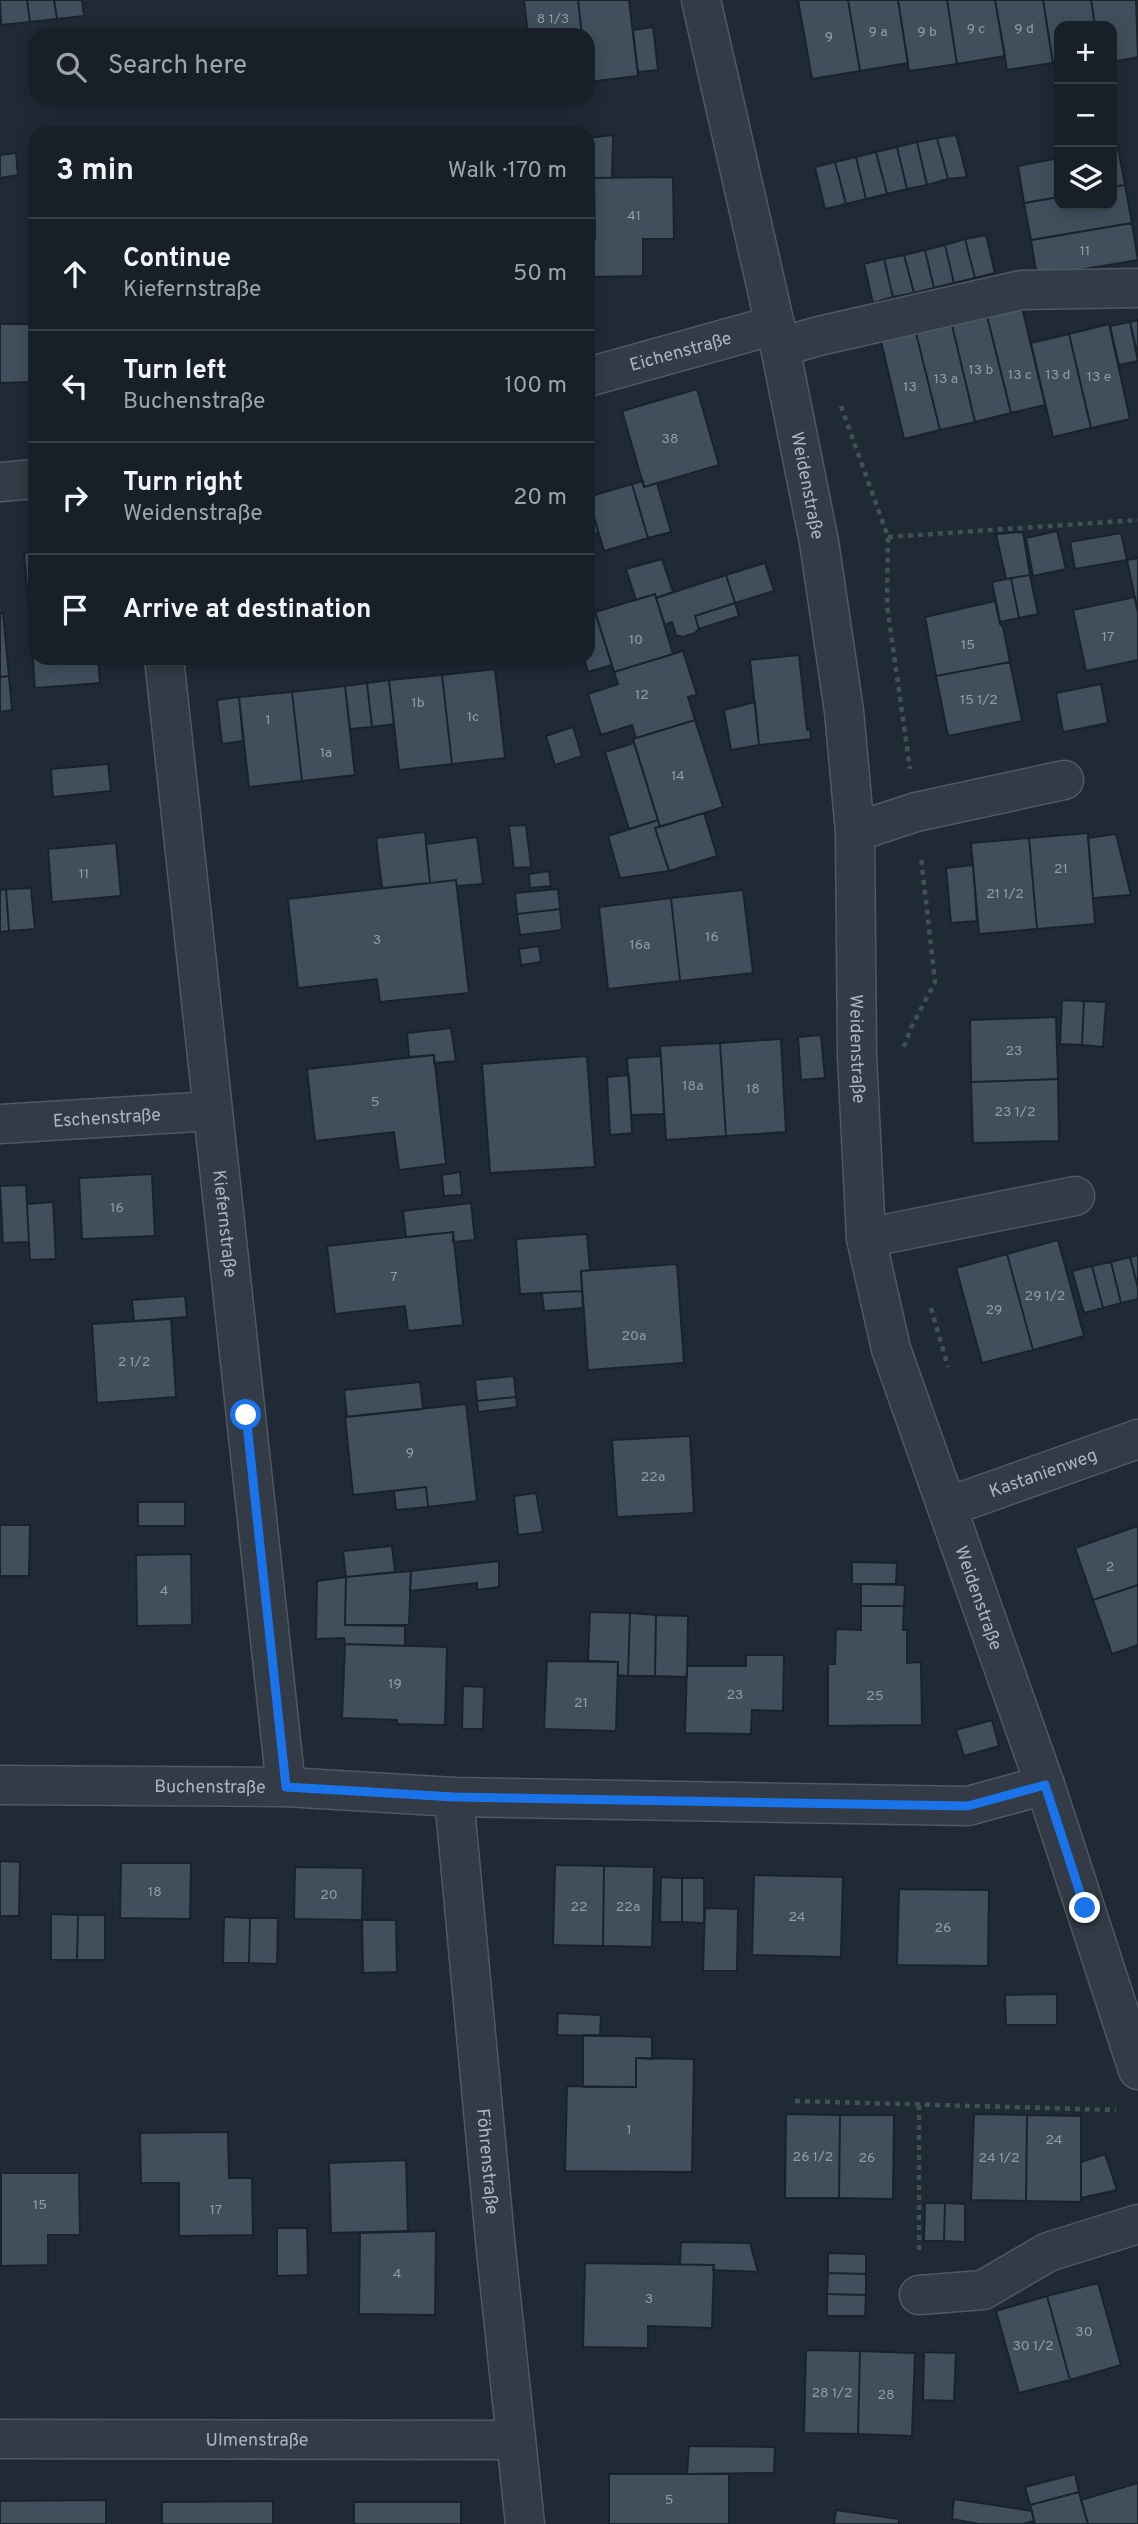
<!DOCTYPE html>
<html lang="en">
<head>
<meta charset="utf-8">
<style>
  :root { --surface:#172028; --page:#202830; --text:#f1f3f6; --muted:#9ea3a8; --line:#363e45 }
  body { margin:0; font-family:Overpass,sans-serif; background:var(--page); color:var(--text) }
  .controls { position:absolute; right:21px; top:21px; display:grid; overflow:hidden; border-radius:14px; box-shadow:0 4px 18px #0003 }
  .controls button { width:63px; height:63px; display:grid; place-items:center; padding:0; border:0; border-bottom:2px solid var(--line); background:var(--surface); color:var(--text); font:35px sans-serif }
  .stop { position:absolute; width:21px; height:21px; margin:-16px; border:5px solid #1a73e8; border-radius:50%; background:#fff }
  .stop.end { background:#1a73e8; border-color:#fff; box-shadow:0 2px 7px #0008 }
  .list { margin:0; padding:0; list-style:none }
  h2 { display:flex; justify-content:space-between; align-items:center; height:91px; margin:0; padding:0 28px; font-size:30px }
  h2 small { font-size:23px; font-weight:400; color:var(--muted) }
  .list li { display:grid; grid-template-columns:46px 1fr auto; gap:21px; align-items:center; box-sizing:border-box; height:112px; padding:0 28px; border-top:2px solid var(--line) }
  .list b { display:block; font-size:26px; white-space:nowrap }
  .list p { margin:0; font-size:23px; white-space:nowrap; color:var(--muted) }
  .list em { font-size:23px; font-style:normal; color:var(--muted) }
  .icon { flex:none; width:38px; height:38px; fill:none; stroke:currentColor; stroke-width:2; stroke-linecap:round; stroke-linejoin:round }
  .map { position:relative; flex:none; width:1138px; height:2524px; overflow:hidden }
  .search { position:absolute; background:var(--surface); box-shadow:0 4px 18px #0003; left:28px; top:28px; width:567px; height:77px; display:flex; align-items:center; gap:18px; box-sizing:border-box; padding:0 24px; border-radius:21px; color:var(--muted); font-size:26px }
  .panel { position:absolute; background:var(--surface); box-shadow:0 4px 18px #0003; left:28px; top:126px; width:567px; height:539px; border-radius:21px }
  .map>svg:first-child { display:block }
  .building { fill:#414f5d; stroke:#1a222c; stroke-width:2 }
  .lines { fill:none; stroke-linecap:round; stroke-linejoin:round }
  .minor-casing { stroke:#4f5964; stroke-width:41 }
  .path { stroke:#3e5254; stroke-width:4.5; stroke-dasharray:5 5; stroke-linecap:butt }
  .minor { stroke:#323b46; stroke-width:38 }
  .route { stroke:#1a73e8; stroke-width:9 }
  .labels { text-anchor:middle; stroke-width:5; stroke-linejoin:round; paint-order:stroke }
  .number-label { font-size:14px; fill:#909caa }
  .street-label { font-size:18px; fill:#abb6c3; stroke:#18202a }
</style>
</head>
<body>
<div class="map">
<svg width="1138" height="2524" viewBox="0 0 1138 2524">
  <rect width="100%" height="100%" fill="#1f2a35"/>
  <!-- building -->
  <path class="building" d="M0,0H27L30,22L1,25Z
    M27,0H54L57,19L30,22Z
    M54,0H82L84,16L57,19Z
    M524,0H578L582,35H528Z
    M578,0H629L638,76L588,82V35H582Z
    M798,0H848L860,71L812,79Z
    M848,0H898L908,63L860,71Z
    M898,0H947L957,64L909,71Z
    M947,0H995L1005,56L957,64Z
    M995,0H1043L1053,63L1007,70Z
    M1043,0H1091L1095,26H1059V62L1053,63Z
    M1091,0H1136L1138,57L1112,62V26H1095Z
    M653,27L658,70L638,72L633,30Z
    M613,135L612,178H594V193H588V138Z
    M956,135L967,177L948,179L937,138Z
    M937,138L948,179L927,185L917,142Z
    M917,142L927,185L907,189L897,147Z
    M897,147L907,189L887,194L876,152Z
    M1118,148L1125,185L1112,187V149Z
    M876,152L887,194L866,199L856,157Z
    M16,153L18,175L0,178V155Z
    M856,157L866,199L846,204L835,162Z
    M1059,158V197L1024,203L1018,166Z
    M835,162L846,204L825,209L815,167Z
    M673,177L674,239H643V276L588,277V238H595L594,178Z
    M1125,185L1132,223L1031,240L1024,203L1059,197V205H1112V187Z
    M1132,223L1138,260L1037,277L1031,240Z
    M986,235L995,273L975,278L965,239Z
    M965,239L975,278L954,283L945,245Z
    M945,245L954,283L934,288L925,250Z
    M925,250L934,288L914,293L904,255Z
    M904,255L914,293L893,297L884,259Z
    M884,259L893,297L873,303L864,264Z
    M1022,307L1045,405L1011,413L987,316Z
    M987,316L1011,413L975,422L952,325Z
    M1138,320V356L1130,322Z
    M1130,322L1138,361L1119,365L1110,326Z
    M0,324H29L30,382L0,383Z
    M1109,324L1130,419L1091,428L1069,334Z
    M952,325L975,422L940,430L916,333Z
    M916,333L940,430L904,439L881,341Z
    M1069,334L1091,428L1053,437L1031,343Z
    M697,389L719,465L644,487L622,411Z
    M643,481L644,487L657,483L671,532L648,538L632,484Z
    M632,484L648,538L604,551L588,497Z
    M588,497L598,531L588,546Z
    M1057,531L1066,569L1033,576L1026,538Z
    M1023,532L1030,575L1006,579L996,534Z
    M1121,533L1127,560L1075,569L1070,542Z
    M35,552V620H30L24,553Z
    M1138,558V613L1127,560Z
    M662,559L673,592L656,598L655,594L636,600L626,569Z
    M765,563L774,591L735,603L726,575Z
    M726,575L735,603L695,616L699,629L695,633L683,637L676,635L672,622L665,625L656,598Z
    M1030,575L1038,614L1019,618L1011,578Z
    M1011,578L1019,618L1000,622L992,582Z
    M655,594L673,654L614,672L595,612Z
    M1135,597L1138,613V660L1086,671L1073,610Z
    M995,601L1000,624L1003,627L1010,662L936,676L925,617Z
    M735,603L739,616L699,629L695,616Z
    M0,613H3L9,676L0,677Z
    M596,615L612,665L588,672L584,658H588V618Z
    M30,620H35V658H98L100,683L35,688Z
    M683,651L697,695L688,697L695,720L636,738L632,725L601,735L588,694L618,684L614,672Z
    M799,655L807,730L810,729L811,739L759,745L750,660Z
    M1010,662L1022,721L948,736L936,676Z
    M495,669L505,758L452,764L442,675Z
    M442,675L452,764L399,770L389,680Z
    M9,676L12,710L0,712V677Z
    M389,680L394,724L372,727L367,683Z
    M367,683L372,727L350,729L345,686Z
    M1101,684L1108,723L1063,732L1056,693Z
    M345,686L355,775L302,781L292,692Z
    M292,692L302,781L249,787L239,697Z
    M239,697L243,741L222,744L217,700Z
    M755,702L759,745L731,750L724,710Z
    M695,720L723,807L660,827L633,739Z
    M573,727L582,756L555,765L546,736Z
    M634,743L658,820L629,829L605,752Z
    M108,764L111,791L53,797L51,769Z
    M704,813L717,856L669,871L655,828Z
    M658,820L660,827L655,828L669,871L620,878L608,836Z
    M526,825L531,867L514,868L509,826Z
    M425,832L430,883L382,888L376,838Z
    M1088,833L1095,924L1037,929L1029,838Z
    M1116,834L1131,895L1093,898L1088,838Z
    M477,837L483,884L457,886L456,880L430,883L426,844Z
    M1029,838L1037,929L979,934L971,843Z
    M116,843L121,896L52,902L48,849Z
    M973,865L977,921L951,923L946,868Z
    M549,871L551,886L530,888L529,874Z
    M456,880L469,993L380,1002L377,979L298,988L288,899Z
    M31,888L35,929L9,931L6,889Z
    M6,889L9,931L0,932V890Z
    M558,889L560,909L517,914L515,893Z
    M743,890L753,973L680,981L671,898Z
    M671,898L680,981L608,989L599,907Z
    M560,909L562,930L520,935L517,914Z
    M539,946L541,962L521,965L519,949Z
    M1062,1000L1084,1001L1082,1045L1060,1044Z
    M1084,1001L1106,1002L1103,1047L1082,1045Z
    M1056,1017L1058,1079L971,1082L970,1020Z
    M451,1028L456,1061L434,1063V1055L409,1057L407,1033Z
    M821,1035L825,1078L801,1080L798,1037Z
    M781,1039L786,1132L726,1136L720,1043Z
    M720,1043L726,1136L666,1140L660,1046Z
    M434,1055L446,1164L399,1170L394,1132L315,1141L307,1069Z
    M587,1056L595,1167L490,1173L482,1064Z
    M661,1056L664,1114L631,1115L627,1058Z
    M629,1075L632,1133L610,1135L607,1077Z
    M1058,1079L1059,1141L973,1143L971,1082Z
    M460,1172L462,1195L444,1196L442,1175Z
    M152,1174L155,1236L82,1239L79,1178Z
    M26,1185L29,1242L3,1243L0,1186Z
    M53,1202L56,1259L30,1260L27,1204Z
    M471,1203L475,1240L453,1242V1232L406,1237L403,1211Z
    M453,1232L463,1325L408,1331L405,1306L335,1314L327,1246Z
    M587,1234L590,1270L581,1271L582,1291L520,1294L516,1239Z
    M1058,1240L1084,1336L1033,1350L1007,1254Z
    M1007,1254L1033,1350L982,1363L956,1268Z
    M1138,1255V1288L1130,1257Z
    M1130,1257L1138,1288V1299L1121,1303L1111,1262Z
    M1111,1262L1121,1303L1103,1308L1092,1266Z
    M677,1264L684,1363L588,1370L581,1271Z
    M1092,1266L1103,1308L1084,1313L1072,1271Z
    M582,1291L583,1308L544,1311L542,1293Z
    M185,1296L187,1317L134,1321L132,1300Z
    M171,1319L176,1397L97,1403L92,1324Z
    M514,1376L516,1397L477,1401L475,1380Z
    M420,1382L423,1409L347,1417L344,1390Z
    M516,1397L517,1407L478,1412L477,1401Z
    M466,1404L477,1501L428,1507L426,1487L353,1495L345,1417Z
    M690,1436L694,1513L617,1517L612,1440Z
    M426,1487L428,1507L396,1510L394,1491Z
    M536,1493L543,1532L518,1535L514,1496Z
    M138,1502H185V1526H138Z
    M0,1525H30L29,1576H0Z
    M1138,1526V1585L1093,1600L1075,1548Z
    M392,1546L395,1572L346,1577L343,1551Z
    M191,1554L192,1625L137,1626L136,1555Z
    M499,1561V1587L477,1590V1583L410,1591L411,1571Z
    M852,1562L897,1563L896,1584H852Z
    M411,1571L409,1625H345L346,1577Z
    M346,1577L345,1625L405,1626V1646L345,1644L344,1638L316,1639L317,1581Z
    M861,1584L905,1585L904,1606H861Z
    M1138,1585V1645L1112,1654L1093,1600Z
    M861,1606H904L903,1630H907V1663L921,1662L922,1725L828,1726V1664H835L836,1629L861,1630Z
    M590,1612L630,1613L628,1676L618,1675V1662L588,1661Z
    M630,1613L656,1615L655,1676H628Z
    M656,1615L688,1616L687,1677L655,1676Z
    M345,1644L447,1647L445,1725L397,1724V1720L342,1718Z
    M746,1655H784L783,1711L752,1710L751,1734L685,1733L687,1666H746Z
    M547,1661L618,1662L616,1731L544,1729Z
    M463,1686L484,1687L483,1729H462Z
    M992,1720L999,1746L964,1756L956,1730Z
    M0,1861L20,1862L19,1916H0Z
    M121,1863H191L190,1919L120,1918Z
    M555,1865L604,1866L603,1946L553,1945Z
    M604,1866L654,1867L652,1947L603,1946Z
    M295,1867L363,1868L362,1920L294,1919Z
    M754,1875L843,1877L841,1957L752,1955Z
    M661,1877L682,1878V1922H660Z
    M682,1878H704V1923L682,1922Z
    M899,1889L989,1890L988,1966L897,1965Z
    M705,1908L738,1909L737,1971H703Z
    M51,1914L78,1915L77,1960H51Z
    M78,1915H105V1960H77Z
    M224,1917L250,1918L249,1963H223Z
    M250,1918H278L277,1964L249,1963Z
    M362,1920H396L397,1972L363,1973Z
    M1057,1994V2025H1006L1005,1995Z
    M558,2013L601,2015L600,2036L557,2035Z
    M583,2035L652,2037V2059L636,2058V2087H583Z
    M636,2058L694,2059L692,2172L565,2171L567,2086L636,2087Z
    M786,2114L840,2115L839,2198H785Z
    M974,2114L1027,2115L1026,2201L971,2200Z
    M840,2115H894L893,2199L839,2198Z
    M1027,2115L1081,2116V2202L1026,2201Z
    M228,2132L229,2178H252L253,2235L179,2236V2183H141L140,2133Z
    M1105,2154L1117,2190L1081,2198V2162Z
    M406,2160L408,2231L331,2233L329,2163Z
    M1,2173H79L80,2235H48V2265L1,2266Z
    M925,2203H945L944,2241H924Z
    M945,2203L965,2204V2242L944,2241Z
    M277,2228H307L308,2275L277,2276Z
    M436,2231L435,2315L359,2314L360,2233Z
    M681,2242L750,2243L758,2272L713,2270L714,2265H680Z
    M828,2253L866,2254V2274L828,2273Z
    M585,2263L714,2265L712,2328L648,2326V2348L583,2347Z
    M828,2273L866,2274V2295L827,2294Z
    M1098,2283L1121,2365L1070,2380L1047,2296Z
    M827,2294L866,2295L865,2316H827Z
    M1047,2296L1070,2380L1019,2393L996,2311Z
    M806,2350L860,2351L858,2434L804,2433Z
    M860,2351L915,2353L912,2436L858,2434Z
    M924,2352L956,2353L954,2401L923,2400Z
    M689,2446L775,2447L774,2473L687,2474Z
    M609,2474H729V2524H609Z
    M1075,2474L1079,2492L1030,2505L1025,2487Z
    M1138,2483V2524H1088L1081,2500Z
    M1079,2492L1088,2524H1035L1030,2505Z
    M954,2499L1032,2511L1034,2521L1023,2524H979L952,2519Z
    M106,2500V2524H0V2501Z
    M273,2501V2524H162V2502Z
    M354,2502H461V2524H354Z
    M836,2510L899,2519V2524H834Z"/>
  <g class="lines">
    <defs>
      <g id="minor">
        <path id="s1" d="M701,0L780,347L819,542L844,711L855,832L857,1056L866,1238L891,1349L1045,1785L1138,2070"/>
        <path d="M780,347L819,336L1021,290L1138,288"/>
        <path id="s2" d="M588,377L775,325"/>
        <path d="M0,482L35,479"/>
        <path id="s3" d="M164,658L286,1787"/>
        <path d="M855,832L916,812L1064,780"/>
        <path id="s4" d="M0,1124L212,1111"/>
        <path d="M866,1238L1075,1196"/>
        <path id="s5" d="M947,1507L1138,1439"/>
        <path id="s6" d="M0,1785L286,1787L454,1797L968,1806L1045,1785"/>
        <path id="s7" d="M454,1797L496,2250L525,2524"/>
        <path d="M919,2295L983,2290L1048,2252L1138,2224"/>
        <path id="s8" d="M0,2439L516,2440"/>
      </g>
    </defs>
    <!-- minor casing -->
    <use href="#minor" class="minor-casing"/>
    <!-- path -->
    <path class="path" d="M841,406L888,537L887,605L910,769
      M888,537L1138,520
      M904,1047L911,1028L935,982L921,857
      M931,1308L948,1367
      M795,2101L1116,2110
      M919,2250V2104"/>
    <!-- minor -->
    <use href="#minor" class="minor"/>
  </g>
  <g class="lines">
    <!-- route -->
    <path class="route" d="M246,1415L286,1787L454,1797L968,1806L1045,1785L1085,1908"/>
  </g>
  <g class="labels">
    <!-- number labels -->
    <g class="number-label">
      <text x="553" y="23">8 1/3</text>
      <text x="976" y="33">9 c</text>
      <text x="1024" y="33">9 d</text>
      <text x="878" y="36">9 a</text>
      <text x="927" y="36">9 b</text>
      <text x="829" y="41">9</text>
      <text x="634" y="220">41</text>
      <text x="1085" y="255">11</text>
      <text x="981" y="374">13 b</text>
      <text x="1020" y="379">13 c</text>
      <text x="1058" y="379">13 d</text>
      <text x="1099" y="381">13 e</text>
      <text x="946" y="383">13 a</text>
      <text x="910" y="391">13</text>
      <text x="670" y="443">38</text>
      <text x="1108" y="641">17</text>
      <text x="636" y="644">10</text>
      <text x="968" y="649">15</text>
      <text x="642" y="699">12</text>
      <text x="979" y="704">15 1/2</text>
      <text x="418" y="707">1b</text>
      <text x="473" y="721">1c</text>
      <text x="268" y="724">1</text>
      <text x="326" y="757">1a</text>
      <text x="678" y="780">14</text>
      <text x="1061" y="873">21</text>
      <text x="84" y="878">11</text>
      <text x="1005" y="898">21 1/2</text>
      <text x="712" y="941">16</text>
      <text x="377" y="944">3</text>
      <text x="640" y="949">16a</text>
      <text x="1014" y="1055">23</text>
      <text x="693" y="1090">18a</text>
      <text x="753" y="1093">18</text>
      <text x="375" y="1106">5</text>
      <text x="1015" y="1116">23 1/2</text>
      <text x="117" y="1212">16</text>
      <text x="394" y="1281">7</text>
      <text x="1045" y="1300">29 1/2</text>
      <text x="994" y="1314">29</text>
      <text x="634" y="1340">20a</text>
      <text x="134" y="1366">2 1/2</text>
      <text x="410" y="1457">9</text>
      <text x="653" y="1481">22a</text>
      <text x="1110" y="1571">2</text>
      <text x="164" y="1595">4</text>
      <text x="395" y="1688">19</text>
      <text x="735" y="1699">23</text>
      <text x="875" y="1700">25</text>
      <text x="581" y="1707">21</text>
      <text x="155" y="1896">18</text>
      <text x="329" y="1899">20</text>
      <text x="579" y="1911">22</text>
      <text x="628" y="1911">22a</text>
      <text x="797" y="1921">24</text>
      <text x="943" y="1932">26</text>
      <text x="629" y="2134">1</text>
      <text x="1054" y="2144">24</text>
      <text x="813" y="2161">26 1/2</text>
      <text x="867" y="2162">26</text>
      <text x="999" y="2162">24 1/2</text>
      <text x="40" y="2209">15</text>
      <text x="216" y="2214">17</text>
      <text x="397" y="2278">4</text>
      <text x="649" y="2303">3</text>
      <text x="1084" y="2336">30</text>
      <text x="1033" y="2350">30 1/2</text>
      <text x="832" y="2397">28 1/2</text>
      <text x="886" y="2399">28</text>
      <text x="669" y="2504">5</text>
    </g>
    <!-- street labels -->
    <g class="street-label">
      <text dy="6" stroke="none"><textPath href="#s2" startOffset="96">Eichenstraße</textPath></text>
      <text dy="6" stroke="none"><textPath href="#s1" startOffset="497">Weidenstraße</textPath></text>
      <text dy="6" stroke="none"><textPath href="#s1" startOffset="1064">Weidenstraße</textPath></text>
      <text dy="6" stroke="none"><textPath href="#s4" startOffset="107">Eschenstraße</textPath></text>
      <text dy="6" stroke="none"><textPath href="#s3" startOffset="569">Kiefernstraße</textPath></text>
      <text dy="6" stroke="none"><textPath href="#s5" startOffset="102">Kastanienweg</textPath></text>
      <text dy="6" stroke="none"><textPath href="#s1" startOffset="1631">Weidenstraße</textPath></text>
      <text dy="6" stroke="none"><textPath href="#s6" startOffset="210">Buchenstraße</textPath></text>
      <text dy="6" stroke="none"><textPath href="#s7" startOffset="366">Föhrenstraße</textPath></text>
      <text dy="6" stroke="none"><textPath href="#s8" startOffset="257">Ulmenstraße</textPath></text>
    </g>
  </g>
</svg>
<div class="controls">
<button>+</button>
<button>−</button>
<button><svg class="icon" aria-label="layers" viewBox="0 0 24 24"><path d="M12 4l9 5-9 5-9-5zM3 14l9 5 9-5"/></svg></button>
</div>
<div class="stop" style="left:246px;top:1415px"></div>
<div class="stop end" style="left:1085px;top:1908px"></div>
<div class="search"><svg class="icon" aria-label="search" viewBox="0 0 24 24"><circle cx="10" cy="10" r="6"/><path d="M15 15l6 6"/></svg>Search here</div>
<section class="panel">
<h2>3 min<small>Walk · 170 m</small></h2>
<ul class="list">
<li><svg class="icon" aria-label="ahead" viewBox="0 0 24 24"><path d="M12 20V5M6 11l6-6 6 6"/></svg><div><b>Continue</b><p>Kiefernstraße</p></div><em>50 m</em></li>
<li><svg class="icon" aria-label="left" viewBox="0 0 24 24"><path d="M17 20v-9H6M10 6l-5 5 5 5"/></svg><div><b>Turn left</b><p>Buchenstraße</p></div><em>100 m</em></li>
<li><svg class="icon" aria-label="right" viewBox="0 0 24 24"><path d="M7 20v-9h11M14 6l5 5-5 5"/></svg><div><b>Turn right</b><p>Weidenstraße</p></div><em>20 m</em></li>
<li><svg class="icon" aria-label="arrive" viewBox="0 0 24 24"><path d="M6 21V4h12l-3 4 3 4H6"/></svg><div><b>Arrive at destination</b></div></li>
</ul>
</section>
</div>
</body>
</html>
